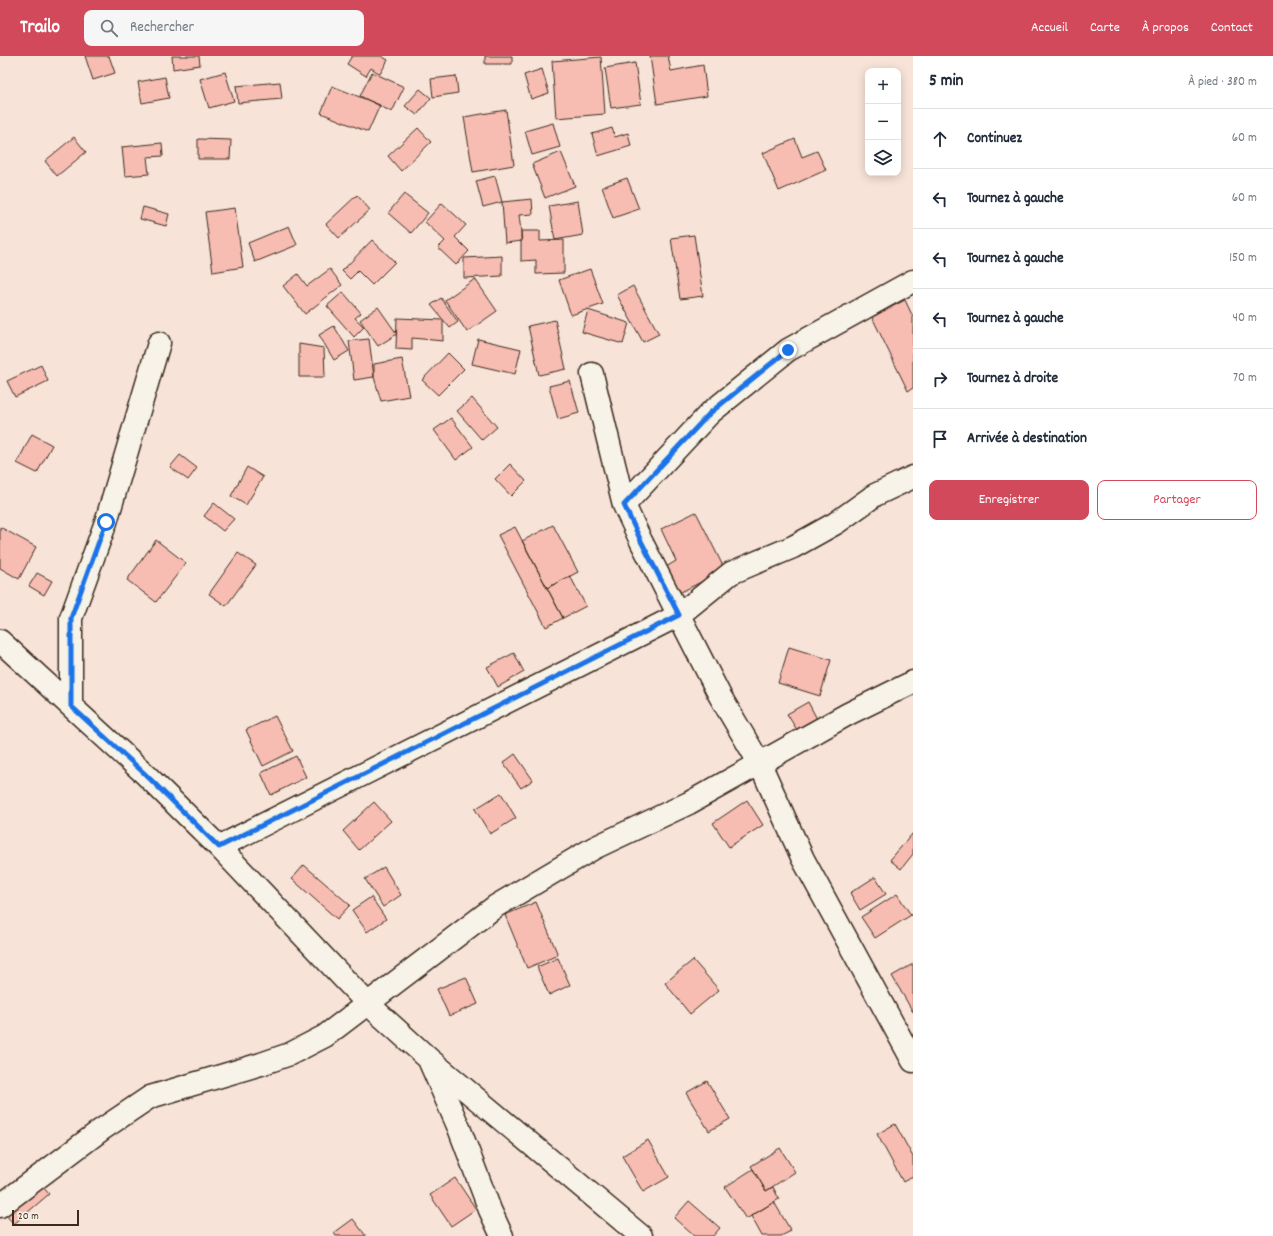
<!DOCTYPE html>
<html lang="fr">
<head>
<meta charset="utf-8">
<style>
  :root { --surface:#fff; --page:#f6f6f7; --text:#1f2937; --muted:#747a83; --line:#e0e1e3; --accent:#d1495b }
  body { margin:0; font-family:Dekko,sans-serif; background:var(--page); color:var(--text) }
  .controls { position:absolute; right:12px; top:12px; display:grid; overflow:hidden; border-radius:8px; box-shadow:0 2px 10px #0003 }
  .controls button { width:36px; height:36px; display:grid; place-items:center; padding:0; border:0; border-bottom:1px solid var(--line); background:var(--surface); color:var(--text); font:20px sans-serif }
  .scale { position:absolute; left:12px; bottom:10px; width:67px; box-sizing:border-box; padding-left:4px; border:2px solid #3b2a1e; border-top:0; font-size:11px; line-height:14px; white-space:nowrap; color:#3b2a1e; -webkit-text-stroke:3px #f7f3e8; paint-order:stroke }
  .stop { position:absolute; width:12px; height:12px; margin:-9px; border:3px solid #1a73e8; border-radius:50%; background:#fff }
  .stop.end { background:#1a73e8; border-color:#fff; box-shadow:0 1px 4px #0008 }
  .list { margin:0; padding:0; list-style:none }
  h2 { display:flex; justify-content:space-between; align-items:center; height:52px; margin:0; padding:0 16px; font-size:17px }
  h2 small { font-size:13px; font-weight:400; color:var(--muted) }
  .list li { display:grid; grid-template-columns:26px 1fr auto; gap:12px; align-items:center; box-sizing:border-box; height:60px; padding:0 16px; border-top:1px solid var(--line) }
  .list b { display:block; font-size:15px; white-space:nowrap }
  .list em { font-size:13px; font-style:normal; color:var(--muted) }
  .actions { display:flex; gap:8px; padding:12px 16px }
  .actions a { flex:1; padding:9px 0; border:1px solid var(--accent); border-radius:8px; text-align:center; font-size:14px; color:var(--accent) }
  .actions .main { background:var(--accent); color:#fff }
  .icon { flex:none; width:22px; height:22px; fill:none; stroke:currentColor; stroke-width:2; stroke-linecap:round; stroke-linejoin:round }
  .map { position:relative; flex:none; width:913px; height:1180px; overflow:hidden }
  header { display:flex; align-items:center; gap:24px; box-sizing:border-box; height:56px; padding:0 20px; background:var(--accent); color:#fff }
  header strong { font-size:19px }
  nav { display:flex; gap:22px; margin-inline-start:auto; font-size:14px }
  .search { width:280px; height:36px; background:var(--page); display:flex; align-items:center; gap:10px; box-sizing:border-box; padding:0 14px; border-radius:8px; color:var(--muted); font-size:15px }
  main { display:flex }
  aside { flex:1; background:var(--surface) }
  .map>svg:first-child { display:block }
  .building { fill:#f8bdb2; stroke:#3b2a1e }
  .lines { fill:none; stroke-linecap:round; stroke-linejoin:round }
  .minor-casing { stroke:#3b2a1e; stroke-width:25 }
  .minor { stroke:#f7f3e8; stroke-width:22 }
  .route { stroke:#1a73e8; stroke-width:5 }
</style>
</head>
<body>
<header>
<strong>Trailo</strong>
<div class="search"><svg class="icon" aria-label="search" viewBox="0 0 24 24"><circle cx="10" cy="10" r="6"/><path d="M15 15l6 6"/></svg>Rechercher</div>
<nav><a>Accueil</a><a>Carte</a><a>À propos</a><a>Contact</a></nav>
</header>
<main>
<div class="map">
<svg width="913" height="1180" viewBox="0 0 913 1180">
  <rect width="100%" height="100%" fill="#f7e3d8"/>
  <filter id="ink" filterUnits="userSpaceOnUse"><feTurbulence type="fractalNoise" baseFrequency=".025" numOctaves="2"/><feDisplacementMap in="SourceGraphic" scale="8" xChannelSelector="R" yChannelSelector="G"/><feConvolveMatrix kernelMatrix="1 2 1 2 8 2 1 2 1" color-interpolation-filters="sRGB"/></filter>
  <g filter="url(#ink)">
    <!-- building -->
    <path class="building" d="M85,0H109L115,17L93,24Z
      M172,0H199L200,9L173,13Z
      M352,0H381L388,4L380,18L371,12L366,20L347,8Z
      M485,0H512V8H485Z
      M650,0H668L671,15L703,9L707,40L657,48Z
      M601,1L605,58L556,62L552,5Z
      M635,7L641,48L611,52L605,12Z
      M542,13L549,37L531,43L524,19Z
      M225,16L234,45L209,52L200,23Z
      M372,16L404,31L392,56L360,40Z
      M456,20L458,37L433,41L431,23Z
      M165,21L169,42L142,47L138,26Z
      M280,26L282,43L238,47L236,30Z
      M332,30L380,49L368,76L321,57Z
      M420,33L431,42L417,59L405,50Z
      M506,54L514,109L473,116L464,61Z
      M553,67L560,91L532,99L525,75Z
      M418,72L431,86L401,115L388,100Z
      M612,72L615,81L628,77L631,90L598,100L592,78Z
      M74,81L86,96L57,120L45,105Z
      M198,83L231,84L230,103H198Z
      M795,83L802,101L817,95L826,114L779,135L763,97Z
      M162,87L163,100L147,101L149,118L125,120L122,91Z
      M561,96L575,130L545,142L532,108Z
      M495,120L502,146L483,151L476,125Z
      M627,122L639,153L613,162L602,131Z
      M404,138L428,157L411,177L388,157Z
      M357,139L370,154L339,182L326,168Z
      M532,143L533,158L519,159L522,185L505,187L502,146Z
      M578,145L583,179L555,184L549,150Z
      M442,147L466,169L455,181L469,195L456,209L438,192L445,185L425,166Z
      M143,151L169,158L166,170L140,163Z
      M235,152L243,211L213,216L205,156Z
      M289,170L297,189L255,206L248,187Z
      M521,175H540V185L564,184V217L536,218V204L521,205Z
      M694,179L703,240L680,243L671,182Z
      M372,184L395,206L372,229L358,215L350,223L342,215Z
      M502,200V220L464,222V202Z
      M330,213L342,229L305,258L283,230L298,218L307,230Z
      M590,213L603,248L571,259L559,224Z
      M475,223L497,255L467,276L445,244Z
      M633,230L659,278L643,286L617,239Z
      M343,236L361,257L355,262L364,271L354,281L327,250Z
      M441,242L458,266L450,272L431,249Z
      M905,244L913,261V332L908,335L872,261Z
      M378,251L397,278L378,290L360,264Z
      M588,254L629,267L623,288L582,276Z
      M397,262L443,264V285L412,282V294L396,293Z
      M555,264L566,313L539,319L528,270Z
      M334,270L349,295L334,304L319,279Z
      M369,283L374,321L354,324L349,285Z
      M478,283L521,293L515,318L472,308Z
      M299,288L324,292L325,321H299Z
      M448,297L464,313L438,339L422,324Z
      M402,303L409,340L381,345L374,321V308Z
      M41,309L48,325L15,341L7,325Z
      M570,325L579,357L558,363L549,330Z
      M472,342L497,371L482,384L457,355Z
      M451,362L473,391L456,404L434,374Z
      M32,378L52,389L37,417L17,407Z
      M180,399L197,412L188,424L170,411Z
      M510,408L526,425L511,440L495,423Z
      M247,411L263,421L246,449L231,440Z
      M214,447L234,463L223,475L204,460Z
      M696,456L725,514L679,537L666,511L676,505L661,473Z
      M553,469L578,516L547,532L522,485Z
      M0,471L36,491L19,523L0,512Z
      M515,471L563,562L546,571L498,479Z
      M156,484L186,507L156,546L127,524Z
      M238,497L256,509L226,550L209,538Z
      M37,517L52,525L44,539L29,530Z
      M570,520L586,550L563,562L547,532Z
      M789,591L831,604L820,640L778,627Z
      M514,597L524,616L498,631L487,611Z
      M808,646L817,663L797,674L787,658Z
      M275,660L293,695L263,710L246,674Z
      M515,698L533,724L521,732L503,707Z
      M296,700L306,721L271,739L261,717Z
      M501,737L516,762L490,778L475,753Z
      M747,744L763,769L729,791L713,767Z
      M374,746L391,765L359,794L343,775Z
      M913,777V798L901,813L890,804Z
      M304,809L350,849L337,863L292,823Z
      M384,811L401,839L383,851L365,823Z
      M875,821L886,838L860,854L850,837Z
      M897,838L911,859L875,882L861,861Z
      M371,841L386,863L367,876L352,854Z
      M536,846L558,899L527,912L505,859Z
      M558,902L570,929L549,939L537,911Z
      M693,904L719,934L690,958L665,927Z
      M913,908V956L892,920Z
      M466,921L478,948L449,960L437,933Z
      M707,1025L730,1063L709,1075L686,1037Z
      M895,1068L913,1101V1120L903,1126L877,1078Z
      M648,1084L669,1121L643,1136L622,1100Z
      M780,1092L795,1116L766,1135L751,1110Z
      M753,1113L766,1135L773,1131L779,1143L746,1163L725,1131Z
      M455,1122L476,1153L451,1170L430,1139Z
      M37,1124L49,1138L14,1168L2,1155Z
      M689,1145L720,1172L713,1180H694L674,1162Z
      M774,1146L791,1175L781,1180H762L751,1160Z
      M353,1163L366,1180H336L334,1177Z"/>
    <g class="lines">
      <defs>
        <path id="minor" d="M592,318L624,449L641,485L720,640L760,708L803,803L913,1005
          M624,449L710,357L788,294L913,225
          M0,585L145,718L219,791L367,947L429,1003L641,1180
          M71,650V562L106,466L159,287
          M219,791L679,559L731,517L793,491L836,467L875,439L913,421
          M430,1006L459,1072L490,1154L502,1180
          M0,1150L101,1074L150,1041L261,1008L290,998L325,980L496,850L594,792L689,747L848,658L913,626"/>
      </defs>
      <!-- minor casing -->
      <use href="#minor" class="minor-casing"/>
      <!-- minor -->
      <use href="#minor" class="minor"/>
    </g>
  </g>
  <g class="lines" filter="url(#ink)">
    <!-- route -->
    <path class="route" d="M106,466L71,562V650L145,718L219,791L679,559L641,485L624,449L710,357L788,294"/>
  </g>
</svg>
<div class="controls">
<button>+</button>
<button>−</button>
<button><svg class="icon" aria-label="layers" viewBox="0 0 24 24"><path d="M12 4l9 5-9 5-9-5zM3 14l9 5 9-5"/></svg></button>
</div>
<div class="scale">20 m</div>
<div class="stop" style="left:106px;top:466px"></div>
<div class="stop end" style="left:788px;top:294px"></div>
</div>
<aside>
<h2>5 min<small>À pied · 380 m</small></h2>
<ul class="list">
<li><svg class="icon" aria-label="ahead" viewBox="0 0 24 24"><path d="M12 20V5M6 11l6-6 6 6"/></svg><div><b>Continuez</b></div><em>60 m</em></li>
<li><svg class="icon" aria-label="left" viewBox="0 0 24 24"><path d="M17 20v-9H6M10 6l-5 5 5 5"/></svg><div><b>Tournez à gauche</b></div><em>60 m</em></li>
<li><svg class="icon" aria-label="left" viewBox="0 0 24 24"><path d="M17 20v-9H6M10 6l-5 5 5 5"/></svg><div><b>Tournez à gauche</b></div><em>150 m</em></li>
<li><svg class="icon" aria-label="left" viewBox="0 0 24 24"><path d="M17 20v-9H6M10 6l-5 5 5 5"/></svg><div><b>Tournez à gauche</b></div><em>40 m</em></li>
<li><svg class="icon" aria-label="right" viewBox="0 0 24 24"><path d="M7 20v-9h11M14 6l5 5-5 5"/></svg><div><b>Tournez à droite</b></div><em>70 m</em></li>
<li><svg class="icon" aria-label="arrive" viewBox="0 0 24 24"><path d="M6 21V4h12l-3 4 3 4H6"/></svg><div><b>Arrivée à destination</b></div></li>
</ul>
<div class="actions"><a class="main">Enregistrer</a><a>Partager</a></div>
</aside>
</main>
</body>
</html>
